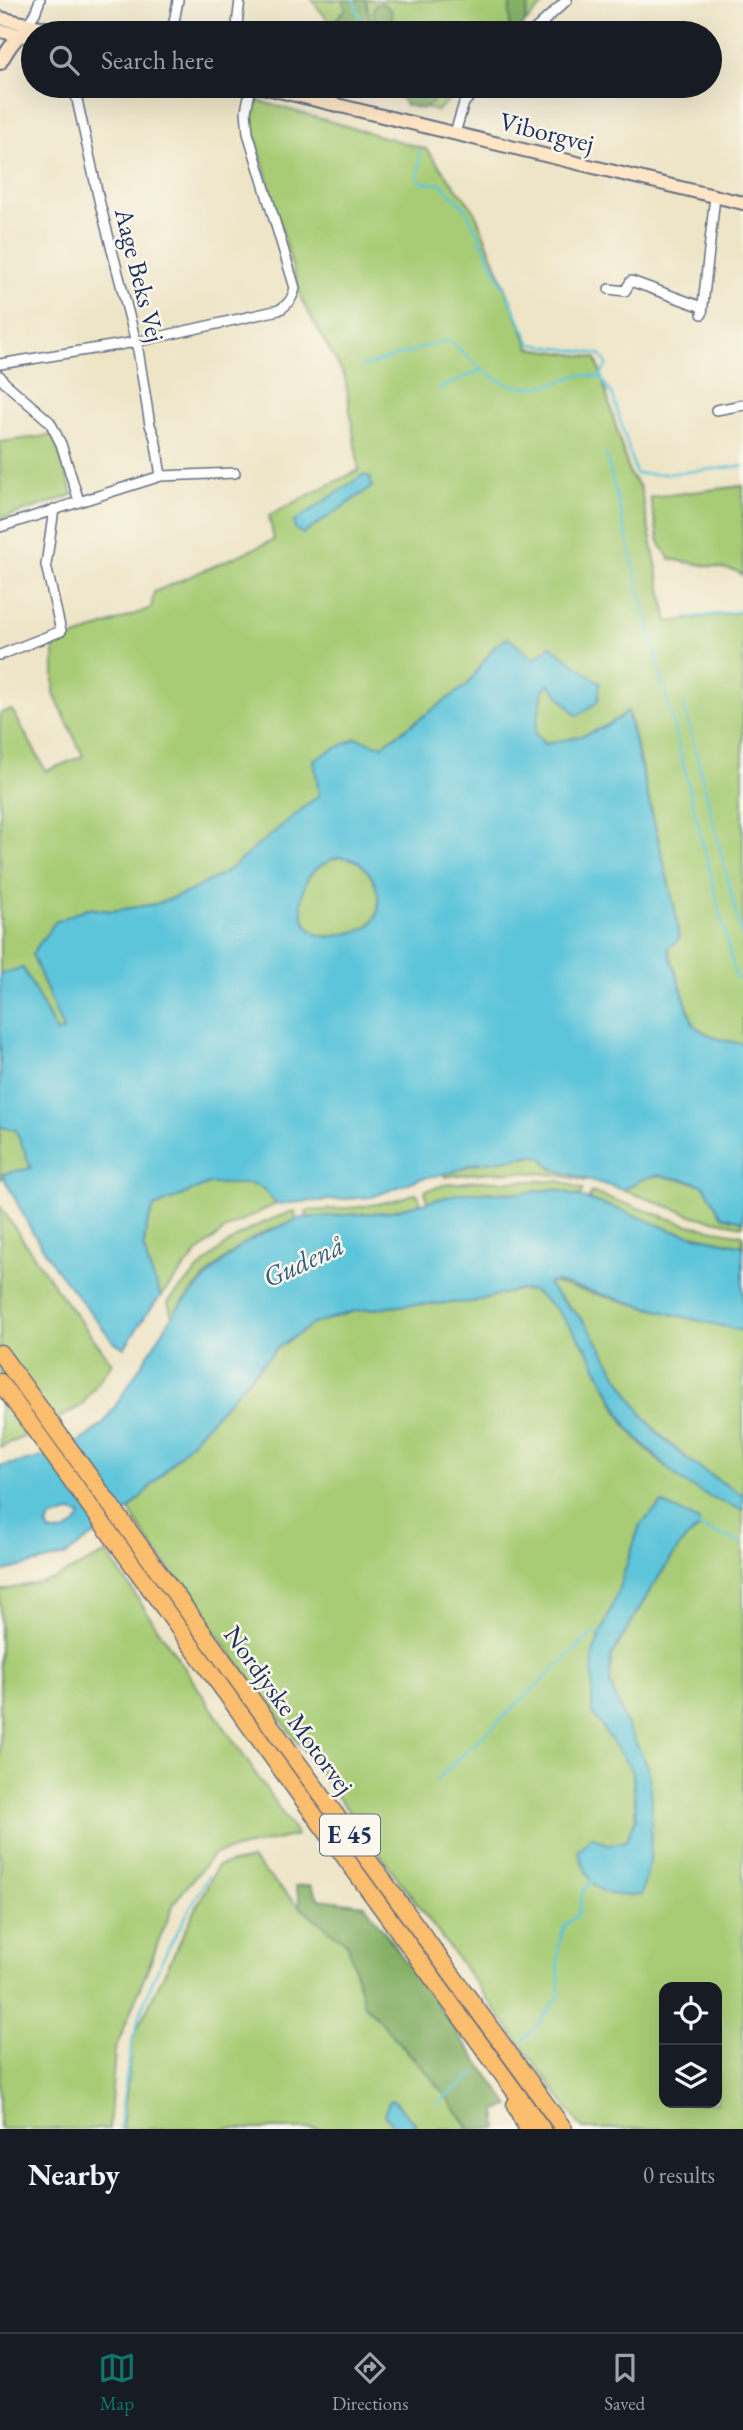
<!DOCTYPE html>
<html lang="en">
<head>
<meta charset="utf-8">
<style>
  :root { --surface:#171b24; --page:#242831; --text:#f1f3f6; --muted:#9ea1a6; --line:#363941; --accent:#0f766e }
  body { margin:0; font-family:"EB Garamond",serif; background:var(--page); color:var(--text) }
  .controls { position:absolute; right:21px; bottom:21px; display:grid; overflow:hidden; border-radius:14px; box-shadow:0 7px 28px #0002 }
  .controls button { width:63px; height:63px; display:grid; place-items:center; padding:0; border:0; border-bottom:2px solid var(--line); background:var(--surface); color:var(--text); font:35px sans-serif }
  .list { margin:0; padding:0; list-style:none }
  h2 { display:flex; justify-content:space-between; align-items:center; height:91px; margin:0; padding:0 28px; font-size:30px }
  h2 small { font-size:23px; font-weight:400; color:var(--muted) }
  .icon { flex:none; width:38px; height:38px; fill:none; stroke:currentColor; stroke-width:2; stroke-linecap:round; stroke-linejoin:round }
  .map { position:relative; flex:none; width:743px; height:2129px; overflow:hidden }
  .search { position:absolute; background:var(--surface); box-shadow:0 7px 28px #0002; left:21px; right:21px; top:21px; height:77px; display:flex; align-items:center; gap:18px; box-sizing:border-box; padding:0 24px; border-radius:38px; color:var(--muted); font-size:26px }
  .sheet { height:203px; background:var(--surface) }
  nav { display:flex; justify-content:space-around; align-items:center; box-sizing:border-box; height:98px; border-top:2px solid var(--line); background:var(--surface); font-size:19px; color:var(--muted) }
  nav a { display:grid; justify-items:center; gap:4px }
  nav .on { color:var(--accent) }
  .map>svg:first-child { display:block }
  .green { fill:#a7cc75; stroke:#617e6a; stroke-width:2; fill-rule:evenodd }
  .forest { fill:#85b066; stroke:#507062; stroke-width:2 }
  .water { fill:#5dc5da; stroke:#3c7a9c; stroke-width:2; fill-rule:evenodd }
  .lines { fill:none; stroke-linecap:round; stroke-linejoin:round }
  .stream { stroke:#5dc5da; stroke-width:2.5 }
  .street-casing { stroke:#656f83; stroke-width:12 }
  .secondary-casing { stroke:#656f83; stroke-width:16 }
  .highway-casing { stroke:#656f83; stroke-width:19 }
  .street { stroke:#fff; stroke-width:9 }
  .secondary { stroke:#fde5c5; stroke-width:12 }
  .highway { stroke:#fbbd6e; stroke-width:16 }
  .labels { text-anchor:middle; stroke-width:5; stroke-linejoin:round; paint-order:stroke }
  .shield { fill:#fbf7ec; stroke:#5e6b89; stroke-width:2 }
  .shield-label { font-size:24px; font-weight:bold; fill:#1b2f5e }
  .street-label { font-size:26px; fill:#1b2f5e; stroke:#fbf7ec }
  .water-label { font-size:28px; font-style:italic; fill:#2f5c83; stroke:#fbf7ec }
</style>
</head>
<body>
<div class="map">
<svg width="743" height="2129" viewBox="0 0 743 2129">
  <rect width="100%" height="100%" fill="#fbf7ec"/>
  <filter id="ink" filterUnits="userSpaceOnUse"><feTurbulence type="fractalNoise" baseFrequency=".0143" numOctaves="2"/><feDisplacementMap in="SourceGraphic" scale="14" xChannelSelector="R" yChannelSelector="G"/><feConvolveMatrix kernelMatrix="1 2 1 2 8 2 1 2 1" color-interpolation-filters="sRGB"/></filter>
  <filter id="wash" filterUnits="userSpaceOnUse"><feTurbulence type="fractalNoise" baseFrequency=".00686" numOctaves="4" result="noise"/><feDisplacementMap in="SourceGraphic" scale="28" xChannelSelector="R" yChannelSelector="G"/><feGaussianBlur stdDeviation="1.57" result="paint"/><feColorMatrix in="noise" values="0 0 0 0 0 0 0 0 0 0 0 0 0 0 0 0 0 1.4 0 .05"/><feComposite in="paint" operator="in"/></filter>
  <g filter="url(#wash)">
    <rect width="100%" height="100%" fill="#eee5c7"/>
    <!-- green -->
    <path class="green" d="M312,0H548L515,33H357L355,29L331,24Z
      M392,86H463L437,111L404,101Z
      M256,100L426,149L474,210L530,348L596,358L630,475L640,487L668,622L743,612V1044L715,1038L694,1026L668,949L676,914L628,711L613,724L575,739L544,744L535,733L543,691L549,683L577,716L535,660L495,646L467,685L381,746L356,738L319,795L226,872L191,891L156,904L111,911L87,908L32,954L64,1029L57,1033L23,968L0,974V713L12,710L46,771L83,756L54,694V645L151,608L154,592L274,540L269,515L359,470L345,377L302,301L251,122Z
      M54,435L73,495L0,519V442Z
      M743,486V576L737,571L670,559L659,542L650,497Z
      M339,856C347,858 357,859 363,866C379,881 387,914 366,927C359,932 348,933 340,935C329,938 318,938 310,929C298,917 300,892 308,878C314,868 328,860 339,856Z
      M0,1127L16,1130L31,1168L0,1179Z
      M535,1155L542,1158L553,1169L586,1178L585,1181C546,1170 485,1170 445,1177L444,1174L473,1164Z
      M658,1175L704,1185L722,1216L743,1221V1226L697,1217L623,1190L643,1178Z
      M475,1181H560L583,1189L580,1196L555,1189L524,1193L471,1192L427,1202L425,1191L444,1185Z
      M209,1184H251L264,1189L276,1204L227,1228L198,1252L161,1296C145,1258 136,1247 154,1207Z
      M591,1192L689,1225L743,1235V1246L673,1231L589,1199Z
      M417,1193L421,1203L388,1212L307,1218L306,1211C346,1209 379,1207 417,1193Z
      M0,1206L57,1290L112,1363L81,1406L26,1436L0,1447Z
      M295,1211L296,1220C286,1224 275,1227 265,1232C231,1248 193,1286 172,1317L168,1302C211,1256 232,1230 295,1211Z
      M550,1282L675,1315L743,1331V1495C708,1475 677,1454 650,1424C623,1393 608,1353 583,1321C573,1308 560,1298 549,1287Z
      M518,1290C524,1290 529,1289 534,1292C563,1305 591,1355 605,1384C612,1398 618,1414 627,1427C659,1468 695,1492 743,1510V2129H583L148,1540L129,1510L276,1349L313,1324L355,1311L408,1305L472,1302ZM640,1525L698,1528L684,1540L652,1587L611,1657L610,1684L627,1726L648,1767L640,1895L592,1836L608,1845L626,1841L636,1818L633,1772L592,1712L617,1594ZM664,1987H717V2103H664Z
      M107,1553L297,1835L214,1854L175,1901L115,2050L109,2129H0V1591L54,1579Z
      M251,1859L301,1908L348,1944L364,2004L434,2080L470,2129H415L416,2124L406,2116L397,2103L385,2114L396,2129H122L133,2037L217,1866Z"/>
    <!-- forest -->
    <path class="forest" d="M342,0H366L371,23L377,33H357L355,29L331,24L346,9Z
      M512,0H530L524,24L515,33H507C513,22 506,12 512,0Z
      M382,3L391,10L393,22L381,30C375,24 371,13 375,5Z
      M392,86H424L433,96L432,103L422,109L406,105Z
      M310,1885L319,1899L365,1905L510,2106L496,2110L498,2129H470L434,2080L364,2004L348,1944L301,1908L296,1886Z"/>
    <!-- water -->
    <path class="water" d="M363,475L370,477L372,487L303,534L295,529L294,522Z
      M508,638L534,659L551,646L600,683L598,702L577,716L549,684L543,691L535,733L544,744C574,739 604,732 627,711L676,914L679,939L668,949L694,1026L715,1038L743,1044V1221L722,1216L704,1186L695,1182L658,1175L643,1179L623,1190L553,1169L542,1158L535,1155L473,1164L453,1172L419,1179L372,1197L276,1204L264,1189L251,1184H209L154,1207C136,1247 146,1258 161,1296L148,1312L124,1348L113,1341L56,1269L30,1228L2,1174L31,1168L16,1130L0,1127V974L23,968L57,1033L63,1030L32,954L55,922L87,908L111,911L156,904L191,891L226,872L319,795L314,759L356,738L382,746L467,685L495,646ZM339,857C348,858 357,859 363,866C379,881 387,914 366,928C359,932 348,933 340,935C329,938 318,937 310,929C298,916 300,892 308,878C314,868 328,860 339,857Z
      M555,1189L627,1212L673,1231L743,1246V1331L675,1315L558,1282H550L548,1284C557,1299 574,1309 585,1323C608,1355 624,1392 649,1423C676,1454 708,1475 743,1495V1510L710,1497L683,1482L666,1467L628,1428L586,1347L556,1309L533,1291L518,1290L472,1302L408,1305L355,1311L313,1324L276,1349L129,1510L65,1556L0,1572V1466C40,1460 79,1450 107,1419L177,1309L218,1266L242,1245L266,1232L302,1218L388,1212L461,1193H524ZM72,1512L81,1515C77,1527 62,1536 50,1532L47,1526L50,1519Z
      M662,1503L699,1521V1529L684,1540L652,1587L611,1657L610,1684L627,1726L648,1767L652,1798L650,1861L641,1895C597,1898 592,1889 578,1851L592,1836L608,1845L626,1841L636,1818L633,1772L592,1712L593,1653L617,1594L640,1525Z
      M392,2100C402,2105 403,2117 414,2121L415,2129H396L385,2114L389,2102Z"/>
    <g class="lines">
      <!-- stream -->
      <path class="stream" d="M354,0L365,33
        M407,86L418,100
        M420,151L418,180L428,184L440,183L466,209L531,344L600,354L607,364L600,377L613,396L636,474H666L743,466
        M362,367L443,341L451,342C485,370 503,397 552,384C576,378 571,372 599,377
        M439,389L483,369
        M606,454L736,977L743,980
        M688,618L743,611
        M684,705L743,940
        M697,1526L743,1543
        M436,1780L593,1633H602
        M523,2041L542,2020L559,1996L558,1946L565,1925L578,1915L583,1890L592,1881
        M437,2103L477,2073
        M120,2129C123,2093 128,2057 138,2022C152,1970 183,1923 208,1876"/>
    </g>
  </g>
  <g filter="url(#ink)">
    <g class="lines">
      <defs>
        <path id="street" d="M26,26L35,13L40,0
          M172,33L178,0
          M236,33L240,0
          M531,33L567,0
          M74,86L99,200L138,350L150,425L155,438L161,476
          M455,133L464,103L479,86
          M609,289L625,291L631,281L702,307
          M702,314L715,196
          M0,364L136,342L279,310C289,304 292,299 295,288L248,133L246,111L251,86
          M0,376L4,382L50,422L61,444L79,501
          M716,410L743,405
          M0,527L161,476L235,473
          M0,655L61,631L46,565L54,509"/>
        <path id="secondary" d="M0,18L68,33
          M0,31L26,36
          M0,63C10,47 18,28 40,32
          M258,86L743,203"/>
        <path id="highway" d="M0,1353L564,2129
          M0,1382L542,2129
          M515,2105L527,2129"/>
      </defs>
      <!-- street casing -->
      <use href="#street" class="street-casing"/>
      <!-- secondary casing -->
      <use href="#secondary" class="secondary-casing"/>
      <!-- highway casing -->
      <use href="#highway" class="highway-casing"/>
      <!-- street -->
      <use href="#street" class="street"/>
      <!-- secondary -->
      <use href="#secondary" class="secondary"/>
      <!-- highway -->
      <use href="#highway" class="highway"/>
    </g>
  </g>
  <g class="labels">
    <!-- shield labels -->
    <rect class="shield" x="320" y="1814.5" width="60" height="41" rx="5"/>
    <g class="shield-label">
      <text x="350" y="1843">E 45</text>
    </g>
    <!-- street labels -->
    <g class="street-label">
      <text transform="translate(547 132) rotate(14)" y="9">Viborgvej</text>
      <text transform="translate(140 275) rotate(76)" y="9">Aage Beks Vej</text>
      <text transform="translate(289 1710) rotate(54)" y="9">Nordjyske Motorvej</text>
    </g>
    <!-- water labels -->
    <g class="water-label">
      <text transform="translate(303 1261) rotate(-25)" y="10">Gudenå</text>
    </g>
  </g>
</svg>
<div class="controls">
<button><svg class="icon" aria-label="locate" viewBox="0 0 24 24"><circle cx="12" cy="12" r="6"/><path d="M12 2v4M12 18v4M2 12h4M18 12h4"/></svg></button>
<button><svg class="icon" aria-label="layers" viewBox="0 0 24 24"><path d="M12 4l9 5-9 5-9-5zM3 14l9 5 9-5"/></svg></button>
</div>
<div class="search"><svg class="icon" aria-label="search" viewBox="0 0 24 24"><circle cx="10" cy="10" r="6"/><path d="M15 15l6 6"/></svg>Search here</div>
</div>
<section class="sheet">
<h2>Nearby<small>0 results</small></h2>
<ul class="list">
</ul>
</section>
<nav>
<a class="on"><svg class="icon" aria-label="map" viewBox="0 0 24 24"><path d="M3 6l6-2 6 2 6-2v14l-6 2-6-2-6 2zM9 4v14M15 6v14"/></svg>Map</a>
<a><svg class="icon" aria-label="directions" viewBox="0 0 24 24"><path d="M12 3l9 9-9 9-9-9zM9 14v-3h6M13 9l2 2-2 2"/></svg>Directions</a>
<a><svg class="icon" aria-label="saved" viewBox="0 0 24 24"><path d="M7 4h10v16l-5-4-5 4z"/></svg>Saved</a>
</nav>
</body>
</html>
